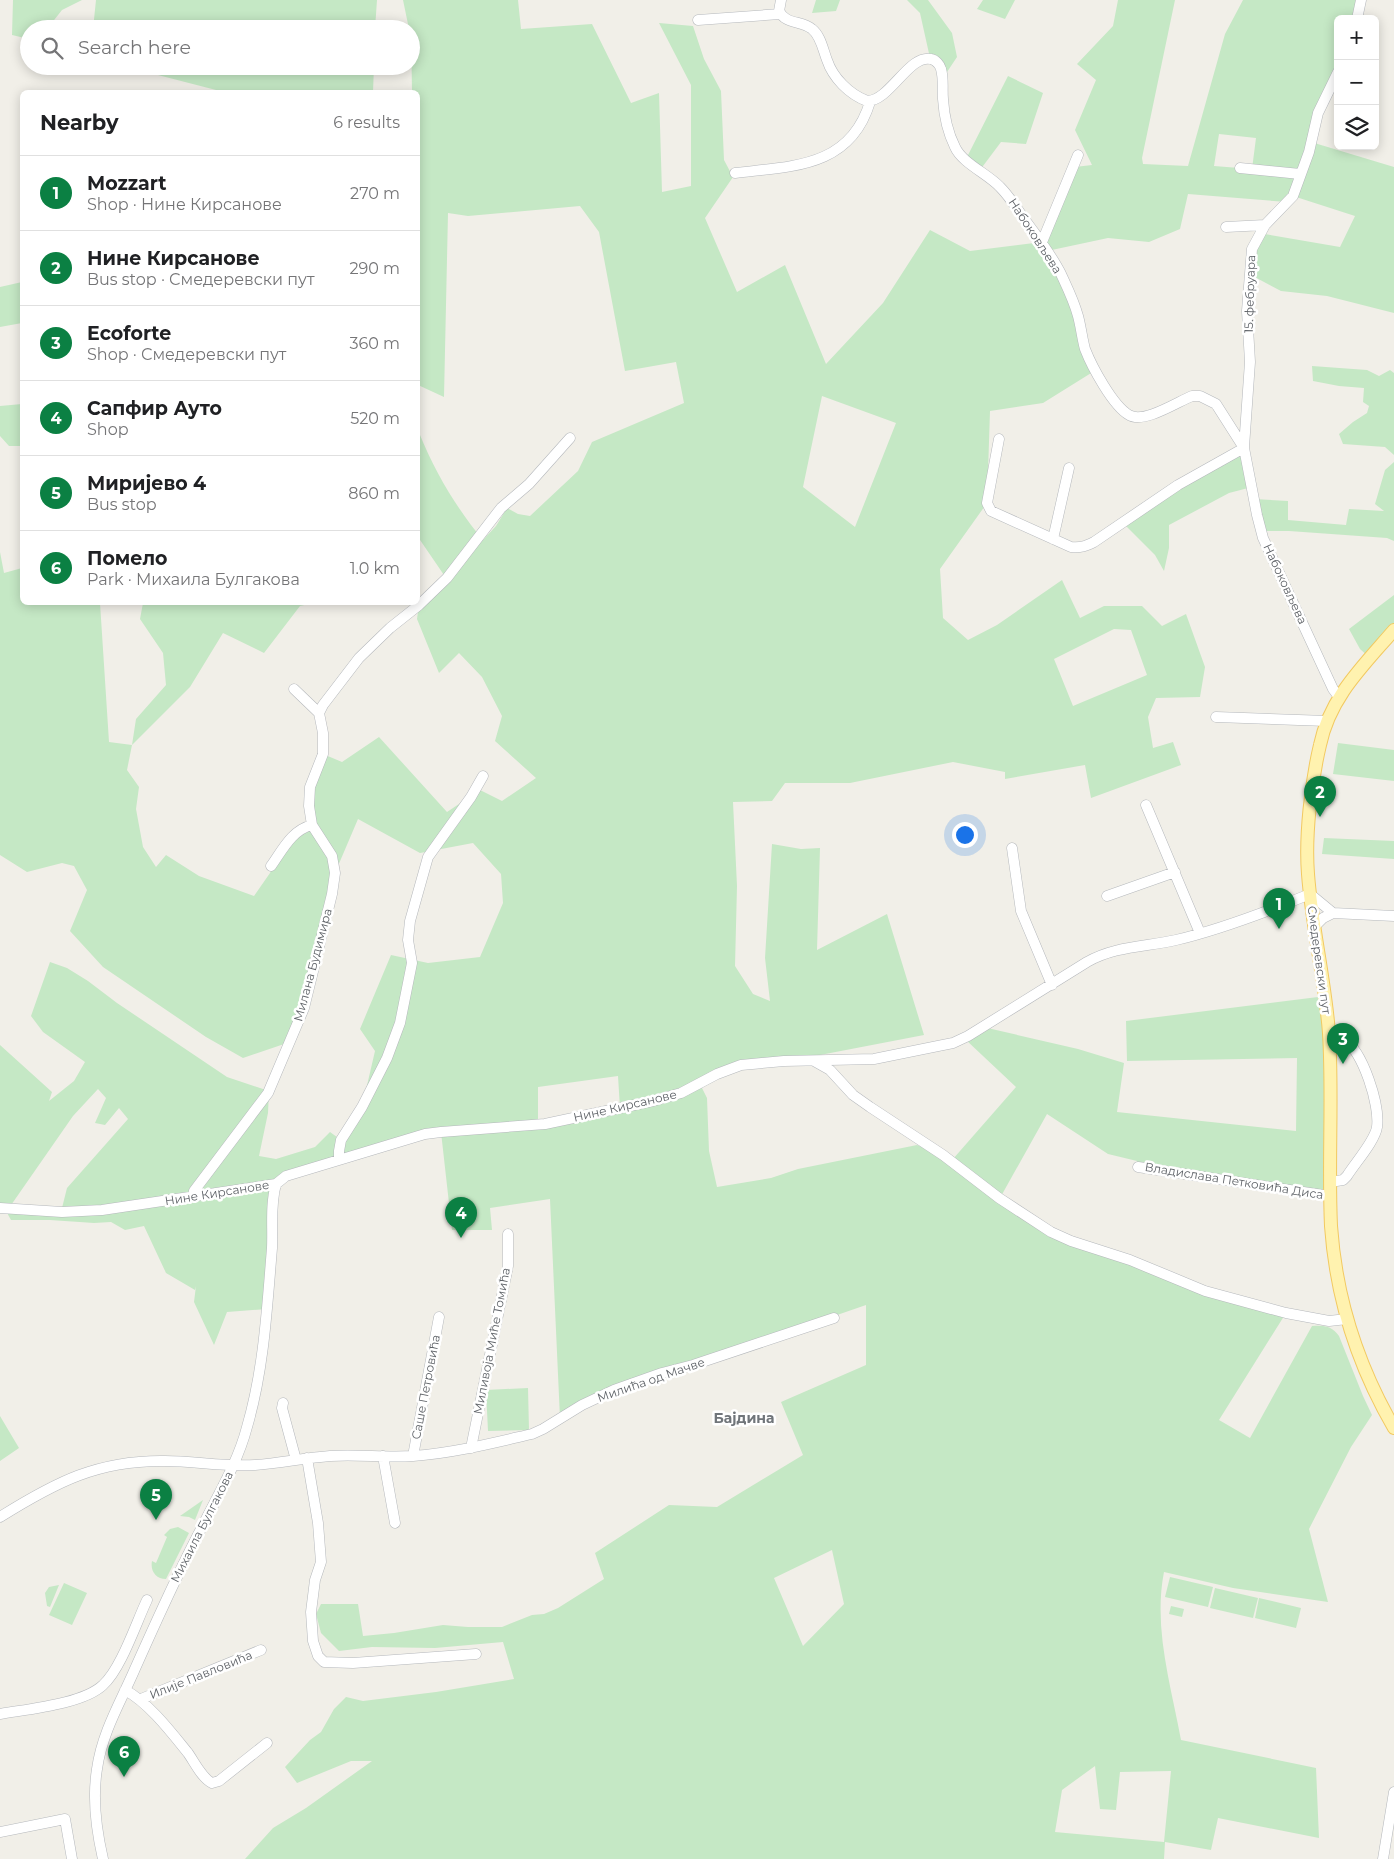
<!DOCTYPE html>
<html lang="en">
<head>
<meta charset="utf-8">
<style>
  :root { --surface:#fff; --page:#f6f6f6; --text:#202124; --muted:#757577; --line:#e0e0e0; --accent:#0b8043 }
  body { margin:0; font-family:Montserrat,sans-serif; background:var(--page); color:var(--text) }
  .controls { position:absolute; right:15px; top:15px; display:grid; overflow:hidden; border-radius:8px; box-shadow:0 2px 12px #0003 }
  .controls button { width:45px; height:45px; display:grid; place-items:center; padding:0; border:0; border-bottom:1px solid var(--line); background:var(--surface); color:var(--text); font:25px sans-serif }
  .you { position:absolute; left:964px; top:834px; width:18px; height:18px; margin:-12px; border:4px solid #fff; border-radius:50%; background:#1a73e8; box-shadow:0 0 0 8px #1a73e833 }
  .badge { display:grid; place-items:center; width:32px; height:32px; border-radius:50%; background:var(--accent); color:#fff; font-size:16px; font-weight:700 }
  .pin { position:absolute; translate:-50% -41px; filter:drop-shadow(0 1px 2px #0008) }
  .pin::after { content:''; position:absolute; top:26px; width:18px; height:15px; background:inherit; clip-path:polygon(0 0,100% 0,50% 100%) }
  .list { margin:0; padding:0; list-style:none }
  h2 { display:flex; justify-content:space-between; align-items:center; height:65px; margin:0; padding:0 20px; font-size:21px }
  h2 small { font-size:16px; font-weight:400; color:var(--muted) }
  .list li { display:grid; grid-template-columns:32px 1fr auto; gap:15px; align-items:center; box-sizing:border-box; height:75px; padding:0 20px; border-top:1px solid var(--line) }
  .list b { display:block; font-size:19px; white-space:nowrap }
  .list p { margin:0; font-size:16px; white-space:nowrap; color:var(--muted) }
  .list em { font-size:16px; font-style:normal; color:var(--muted) }
  .icon { flex:none; width:28px; height:28px; fill:none; stroke:currentColor; stroke-width:2; stroke-linecap:round; stroke-linejoin:round }
  .map { position:relative; flex:none; width:1394px; height:1859px; overflow:hidden }
  .search { position:absolute; background:var(--surface); box-shadow:0 2px 12px #0003; left:20px; top:20px; width:400px; height:55px; display:flex; align-items:center; gap:12px; box-sizing:border-box; padding:0 18px; border-radius:28px; color:var(--muted); font-size:19px }
  .panel { position:absolute; background:var(--surface); box-shadow:0 2px 12px #0003; left:20px; top:90px; width:400px; height:515px; border-radius:8px }
  .map>svg:first-child { display:block }
  .green { fill:#c5e8c5; fill-rule:evenodd }
  .lines { fill:none; stroke-linecap:round; stroke-linejoin:round }
  .minor-casing { stroke:#b5b8bc; stroke-width:11 }
  .major-casing { stroke:#f2c960; stroke-width:14 }
  .minor { stroke:#fff; stroke-width:10 }
  .major { stroke:#fff2af; stroke-width:12 }
  .labels { text-anchor:middle; stroke-width:5; stroke-linejoin:round; paint-order:stroke }
  .street-label { font-size:12px; fill:#5f6368; stroke:#fff }
  .neighbourhood-label { font-size:14px; font-weight:bold; fill:#70757a; stroke:#fff }
</style>
</head>
<body>
<div class="map">
<svg width="1394" height="1859" viewBox="0 0 1394 1859">
  <rect width="100%" height="100%" fill="#f1efe8"/>
  <!-- green -->
  <path class="green" d="M13,0H82L62,10L47,29H29V39L12,35Z
    M96,0H377L375,29H93Z
    M403,0H518L521,29L592,24L631,103L659,93L662,192L691,186V85L659,23L693,26L704,59L721,91L724,160L733,177L705,218L737,292L785,265L826,364L883,303L930,230L970,251L1042,242L1075,167L1092,165L1075,130L1096,80L1077,64L1113,26L1118,0H1175L1142,158L1143,164L1188,166L1225,34L1243,0H1361L1357,19H1338V72L1311,142L1394,167V313L1327,296L1281,291L1249,274L1259,233L1340,247L1355,216L1293,196L1287,202L1188,194L1180,229L1149,242L1108,238L1047,251L1061,274L1096,370L1043,403L990,411L987,503L940,569L943,618L968,640L997,625L1062,580L1080,618L1104,606H1142L1162,626L1186,614L1205,667L1200,697L1156,698L1148,717L1153,748L1173,742L1181,765L1091,798L1085,765L1005,779V772L953,762L850,783H785L772,801L733,802L737,886L735,966L753,994L770,1001L765,958L772,844L801,849L820,848L817,950L887,914L924,1035L768,1065H741L700,1084L707,1098L709,1151L717,1187L771,1178L798,1169L917,1145L953,1159L1016,1087L966,1040L983,1027L1078,1049L1124,1063L1117,1112L1296,1131L1297,1058L1127,1061L1126,1021L1326,996L1330,1196L1138,1167L1137,1161L1108,1154L1047,1114L1000,1198L1071,1241L1286,1313L1219,1420L1250,1438L1312,1326C1324,1325 1332,1326 1339,1336L1363,1396L1372,1415L1351,1447L1309,1529L1328,1602L1233,1588L1164,1572C1153,1628 1171,1685 1181,1740L1316,1768L1319,1838L1218,1818L1211,1850L1165,1842L1164,1859H245L273,1828L306,1808L372,1761H351L297,1783L285,1767L310,1740L321,1732L334,1709L346,1697L363,1701L436,1692L514,1679L503,1642L435,1648L372,1647L339,1651L321,1633L316,1614L321,1604H358L363,1636L394,1633L443,1625L468,1627H502L532,1615L544,1614L558,1608L604,1579L595,1553L669,1505L717,1507L803,1455L781,1402L866,1365V1305L693,1365L662,1373L560,1418L550,1199L490,1208L492,1230H452L441,1132L276,1184L267,1309L227,1312L214,1345L194,1302L196,1286L195,1290L166,1273L144,1226L125,1230L111,1222L94,1223L50,1220H11L6,1211L0,1210V1045L52,1092L49,1101L74,1081L85,1062L43,1032L31,1016L50,962L67,968L88,981L117,1003L227,1077L269,1091L268,1113L259,1156L276,1159L315,1147L330,1132L341,1140L362,1107L375,1051L360,1029L391,955L428,963L480,957L503,903L501,874L473,843L420,853L358,819L335,873L290,1042L243,1058L206,1037L103,967L70,931L87,890L74,866L62,863L27,872L0,855V552L4,573L22,568V602L100,603L109,742L132,745L136,719L166,685L163,653L140,619L143,603H313L300,606L264,653L223,633L190,687L132,745L127,770L139,787L136,809L143,847L156,867L166,855L199,876L254,896L270,873L277,858L312,825L309,806L323,754L342,762L379,737L447,812L480,790L502,801L536,778L495,741L502,716L482,677L459,653L439,673L417,619L419,605L446,578L418,537V436L420,435C435,472 457,509 483,540L496,526L507,508L518,514L530,516L578,471L592,442L684,403L676,362L625,371L599,232L580,206L468,216L448,213L444,397L418,385V92H412L411,29H409ZM1219,134L1256,138L1252,169L1214,166ZM822,396L896,423L855,527L803,487ZM1114,629L1131,630L1147,675L1073,706L1054,659ZM618,1076L620,1108L538,1124V1087ZM98,1089L106,1098L95,1123L105,1125L119,1108L128,1119L67,1188L61,1212L9,1208L73,1116ZM832,1550L844,1604L803,1646L774,1578ZM1095,1766L1100,1809L1116,1810L1120,1772L1171,1771L1164,1842L1055,1832L1062,1790Z
    M816,0H840L836,11L812,13Z
    M907,0H928L952,33L957,57L943,78L930,58L920,13Z
    M983,0H1015L1005,19L977,9Z
    M123,66H374L373,92H216V90Z
    M1008,76L1043,93L1026,144L1001,142L980,170L966,159Z
    M22,282V323L0,327V287Z
    M1312,366L1367,370L1379,376L1390,370L1394,373V455L1385,447L1343,444L1339,434L1353,422L1367,413L1369,406L1363,402L1364,388L1339,386L1313,381Z
    M22,404V446H9L0,436V406Z
    M1244,448L1252,487L1229,493L1169,525V548L1164,571L1155,555L1122,522Z
    M1394,462V541L1387,538L1289,531H1262L1254,499L1288,501V520L1346,525L1349,509L1384,511L1375,504L1385,470Z
    M1394,595V631L1370,658L1360,649L1349,629Z
    M1338,743L1394,750V781L1333,774Z
    M1324,838L1394,841V859L1322,854Z
    M528,1388L529,1430L488,1431L486,1390Z
    M0,1416L19,1448L0,1461Z
    M203,1500L195,1520L189,1517L180,1516Z
    M178,1527L189,1533L166,1579C156,1579 150,1571 152,1561L156,1563L167,1537L164,1535L170,1529Z
    M1170,1577L1213,1587L1208,1607L1165,1597Z
    M64,1583L87,1593L72,1625L49,1615Z
    M59,1585L50,1607L47,1606L45,1593L49,1587Z
    M1215,1588L1258,1598L1253,1618L1210,1608Z
    M1259,1598L1301,1608L1296,1628L1255,1618Z
    M1171,1606L1184,1609L1182,1617L1169,1614Z"/>
  <g class="lines">
    <defs>
      <path id="minor" d="M781,0L779,11C786,25 801,20 812,29C821,36 823,50 827,60C833,78 849,94 867,101C890,101 909,54 931,59C936,60 940,65 941,69C944,79 942,89 943,99C944,115 948,133 955,147C962,163 988,174 1000,187C1010,197 1017,209 1025,220C1038,238 1051,254 1061,274C1067,287 1074,301 1078,316C1081,327 1082,338 1085,349C1092,367 1113,406 1129,415C1144,424 1177,402 1192,396H1200L1216,404L1244,448L1257,515L1263,538L1333,689L1339,697
        M1357,19L1361,0
        M698,20L780,14
        M1240,168L1300,174
        M735,173C792,166 850,168 870,102
        M1226,227L1265,225
        M1042,242L1078,155
        M999,439L987,503L991,511L1071,547C1081,548 1086,546 1094,542L1178,485L1244,448
        M1244,447L1250,362L1247,311L1252,249L1265,225L1293,196L1309,152L1318,113L1338,72
        M1053,539L1069,468
        M294,689L319,713
        M1216,717L1327,721
        M1146,805L1200,933
        M1012,848L1021,911L1052,985
        M271,866C283,849 292,830 312,825
        M1107,896L1175,872
        M1315,926L1323,918L1333,913L1394,916
        M1329,1037C1335,1037 1339,1037 1344,1040C1363,1051 1380,1105 1377,1127C1375,1141 1355,1163 1347,1176L1343,1180L1330,1182
        M814,1061L830,1070L853,1095L870,1107L943,1155L999,1198L1051,1232L1071,1241L1130,1260L1205,1291L1286,1313L1329,1321L1347,1319
        M339,1159V1151L341,1140L362,1107L387,1058L400,1023L412,963L408,940L410,921L428,857L471,797L483,776
        M1138,1167L1330,1196
        M193,1196L194,1191L268,1093L304,1008L332,894L335,873L332,856L312,825L309,806L310,787L323,754V733L319,713L323,705L359,658L390,628L419,605L447,578L501,508L529,484L570,438
        M0,1208L62,1212L102,1210L276,1184L286,1176L425,1134L441,1132L545,1124L653,1101L681,1093L717,1074L741,1065L784,1061L874,1059L938,1046L953,1043L968,1036L1087,962C1115,946 1145,947 1176,940C1222,929 1266,912 1310,894L1333,913
        M283,1403L282,1408L296,1460
        M471,1448L508,1266V1234
        M383,1456L395,1523
        M413,1456L439,1317
        M307,1458L318,1523L321,1562L315,1580L311,1612L313,1641L318,1656L324,1662L353,1663L476,1654
        M0,1517C56,1482 98,1460 165,1461C195,1461 225,1467 255,1465C281,1463 305,1458 330,1456C358,1454 386,1458 413,1456C454,1453 493,1443 532,1434L543,1429L582,1405L614,1390L662,1373L693,1365L834,1318
        M125,1690C149,1703 171,1732 188,1753C195,1763 202,1778 212,1783L219,1781L267,1743
        M141,1699L261,1650
        M0,1714C28,1709 83,1704 103,1685C121,1669 136,1623 147,1600
        M0,1832L65,1819L72,1859
        M103,1859C96,1829 92,1800 97,1769C102,1733 120,1703 134,1671C156,1622 177,1574 202,1527C218,1495 238,1462 247,1427C264,1369 267,1308 272,1248C273,1227 270,1205 276,1184
        M1383,1859L1394,1792"/>
      <path id="major" d="M1394,630C1363,666 1330,697 1320,745C1311,783 1305,836 1308,874C1312,928 1325,979 1329,1033C1333,1097 1328,1161 1331,1226C1336,1298 1358,1366 1394,1428"/>
    </defs>
    <!-- minor casing -->
    <use href="#minor" class="minor-casing"/>
    <!-- major casing -->
    <use href="#major" class="major-casing"/>
    <!-- minor -->
    <use href="#minor" class="minor"/>
    <!-- major -->
    <use href="#major" class="major"/>
  </g>
  <g class="labels">
    <!-- street labels -->
    <g class="street-label">
      <text transform="translate(1035 236) rotate(57)" y="4">Набоковљева</text>
      <text transform="translate(1250 294) rotate(-88)" y="4">15. фебруара</text>
      <text transform="translate(1285 584) rotate(65)" y="4">Набоковљева</text>
      <text transform="translate(1319 960) rotate(82)" y="4">Смедеревски пут</text>
      <text transform="translate(313 965) rotate(-75)" y="4">Милана Будимира</text>
      <text transform="translate(625 1106) rotate(-13)" y="4">Нине Кирсанове</text>
      <text transform="translate(1234 1181) rotate(9)" y="4">Владислава Петковића Диса</text>
      <text transform="translate(217 1193) rotate(-9)" y="4">Нине Кирсанове</text>
      <text transform="translate(492 1341) rotate(-79)" y="4">Миливоја Миће Томића</text>
      <text transform="translate(651 1380) rotate(-19)" y="4">Милића од Мачве</text>
      <text transform="translate(426 1387) rotate(-79)" y="4">Саше Петровића</text>
      <text transform="translate(202 1527) rotate(-63)" y="4">Михаила Булгакова</text>
      <text transform="translate(201 1675) rotate(-22)" y="4">Илије Павловића</text>
    </g>
    <!-- neighbourhood labels -->
    <g class="neighbourhood-label">
      <text x="744" y="1423">Бајдина</text>
    </g>
  </g>
</svg>
<div class="controls">
<button>+</button>
<button>−</button>
<button><svg class="icon" aria-label="layers" viewBox="0 0 24 24"><path d="M12 4l9 5-9 5-9-5zM3 14l9 5 9-5"/></svg></button>
</div>
<div class="you"></div>
<div class="pin badge" style="left:1279px;top:929px">1</div>
<div class="pin badge" style="left:1320px;top:817px">2</div>
<div class="pin badge" style="left:1343px;top:1064px">3</div>
<div class="pin badge" style="left:461px;top:1238px">4</div>
<div class="pin badge" style="left:156px;top:1520px">5</div>
<div class="pin badge" style="left:124px;top:1777px">6</div>
<div class="search"><svg class="icon" aria-label="search" viewBox="0 0 24 24"><circle cx="10" cy="10" r="6"/><path d="M15 15l6 6"/></svg>Search here</div>
<section class="panel">
<h2>Nearby<small>6 results</small></h2>
<ul class="list">
<li><span class="badge">1</span><div><b>Mozzart</b><p>Shop · Нине Кирсанове</p></div><em>270 m</em></li>
<li><span class="badge">2</span><div><b>Нине Кирсанове</b><p>Bus stop · Смедеревски пут</p></div><em>290 m</em></li>
<li><span class="badge">3</span><div><b>Ecoforte</b><p>Shop · Смедеревски пут</p></div><em>360 m</em></li>
<li><span class="badge">4</span><div><b>Сапфир Ауто</b><p>Shop</p></div><em>520 m</em></li>
<li><span class="badge">5</span><div><b>Миријево 4</b><p>Bus stop</p></div><em>860 m</em></li>
<li><span class="badge">6</span><div><b>Помело</b><p>Park · Михаила Булгакова</p></div><em>1.0 km</em></li>
</ul>
</section>
</div>
</body>
</html>
